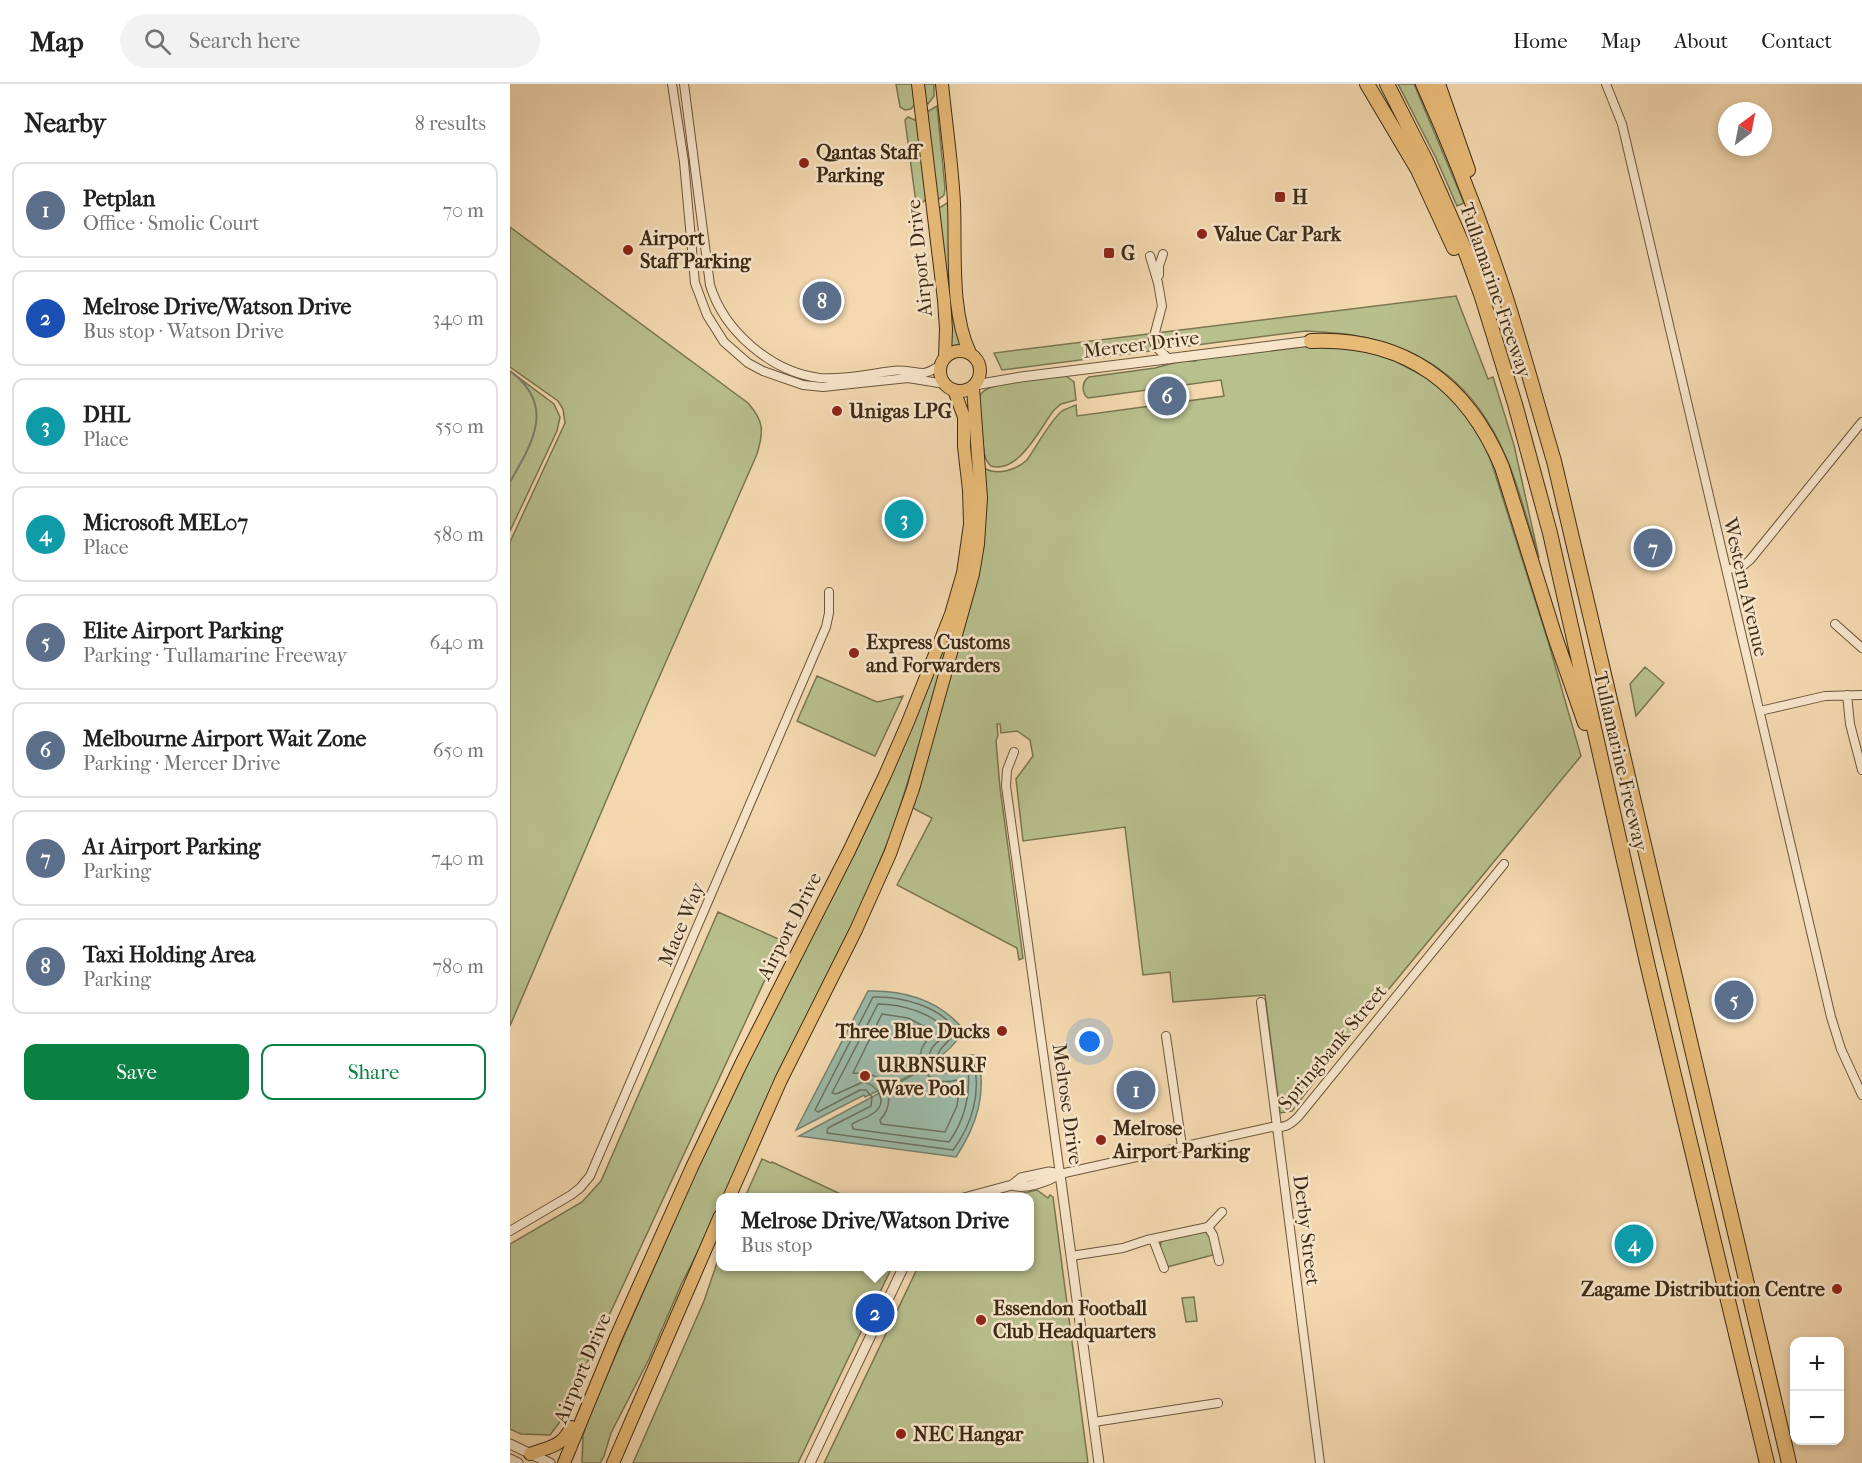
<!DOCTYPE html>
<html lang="en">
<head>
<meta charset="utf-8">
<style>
  :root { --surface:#fff; --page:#f2f2f2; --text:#202124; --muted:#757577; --line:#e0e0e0; --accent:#0b8043 }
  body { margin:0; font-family:"IM FELL French Canon",serif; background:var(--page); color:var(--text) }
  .controls { position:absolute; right:18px; bottom:18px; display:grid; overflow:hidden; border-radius:12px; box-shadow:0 3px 9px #0003 }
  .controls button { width:54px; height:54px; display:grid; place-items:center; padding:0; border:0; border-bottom:2px solid var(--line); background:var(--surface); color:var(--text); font:30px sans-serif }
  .compass { position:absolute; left:1208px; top:18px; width:54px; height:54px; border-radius:50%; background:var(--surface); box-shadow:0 3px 9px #0003; rotate:32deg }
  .you { position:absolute; left:580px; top:958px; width:21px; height:21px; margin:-15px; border:4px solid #fff; border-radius:50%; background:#1a73e8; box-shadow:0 0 0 9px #1a73e833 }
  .badge { display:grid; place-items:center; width:39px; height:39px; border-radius:50%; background:var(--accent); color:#fff; font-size:20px; font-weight:700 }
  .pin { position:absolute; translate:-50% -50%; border:3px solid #fff; box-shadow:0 2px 6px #0006 }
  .popup { position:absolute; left:206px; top:1109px; width:318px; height:78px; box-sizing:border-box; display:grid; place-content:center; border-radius:12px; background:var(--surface); filter:drop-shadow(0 2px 4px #0005); font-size:20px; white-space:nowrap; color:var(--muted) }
  .popup b { font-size:22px; color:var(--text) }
  .popup::after { content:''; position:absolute; left:50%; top:100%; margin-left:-12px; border:12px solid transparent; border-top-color:var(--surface) }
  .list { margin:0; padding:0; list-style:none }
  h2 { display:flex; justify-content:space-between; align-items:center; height:78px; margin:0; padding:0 24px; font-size:26px }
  h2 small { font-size:20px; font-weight:400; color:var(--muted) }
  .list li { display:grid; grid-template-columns:39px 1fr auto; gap:18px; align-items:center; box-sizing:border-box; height:96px; margin:0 12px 12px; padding:0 12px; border:2px solid var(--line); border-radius:12px }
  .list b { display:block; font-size:22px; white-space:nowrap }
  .list p { margin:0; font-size:20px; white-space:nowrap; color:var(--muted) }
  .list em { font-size:20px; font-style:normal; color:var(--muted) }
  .actions { display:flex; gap:12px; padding:18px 24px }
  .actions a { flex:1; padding:14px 0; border:2px solid var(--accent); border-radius:12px; text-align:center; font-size:21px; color:var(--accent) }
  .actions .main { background:var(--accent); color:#fff }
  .icon { flex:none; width:33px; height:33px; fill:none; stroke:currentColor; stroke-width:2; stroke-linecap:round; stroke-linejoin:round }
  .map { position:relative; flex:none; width:1352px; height:1379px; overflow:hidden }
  header { display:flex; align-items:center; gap:36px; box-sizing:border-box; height:84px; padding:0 30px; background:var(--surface); border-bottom:2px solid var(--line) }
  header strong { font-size:28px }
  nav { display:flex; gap:33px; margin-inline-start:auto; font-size:21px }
  .search { width:420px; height:54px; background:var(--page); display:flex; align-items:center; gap:15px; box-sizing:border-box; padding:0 21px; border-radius:33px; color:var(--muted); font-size:22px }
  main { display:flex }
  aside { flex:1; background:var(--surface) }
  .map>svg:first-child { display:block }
  .green { fill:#b8c08e; stroke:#7a7652; stroke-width:1.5 }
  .water { fill:#9cbaa9; stroke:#76816e; stroke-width:1.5 }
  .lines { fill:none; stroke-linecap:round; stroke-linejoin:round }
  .shore { stroke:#6c7260; stroke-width:1.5 }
  .stream { stroke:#76816e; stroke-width:2 }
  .minor-casing { stroke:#6b563c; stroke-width:10 }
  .tertiary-casing { stroke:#6b563c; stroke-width:11 }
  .primary-casing { stroke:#3d2b16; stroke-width:14 }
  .motorway-casing { stroke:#3d2b16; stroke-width:16 }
  .minor { stroke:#f8e6cc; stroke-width:8 }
  .tertiary { stroke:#f8e6cc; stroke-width:9 }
  .primary { stroke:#eabc78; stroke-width:12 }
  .motorway { stroke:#eabc78; stroke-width:14 }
  .poi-dot { fill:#8f2418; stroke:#f8e6cc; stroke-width:2 }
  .labels { text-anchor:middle; stroke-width:5; stroke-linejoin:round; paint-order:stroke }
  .poi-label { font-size:20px; font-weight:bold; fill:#3d2b16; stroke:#f8e6cc; text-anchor:start }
  .street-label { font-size:20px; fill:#3d2b16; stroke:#f8e6cc }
</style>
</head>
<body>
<header>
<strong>Map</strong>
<div class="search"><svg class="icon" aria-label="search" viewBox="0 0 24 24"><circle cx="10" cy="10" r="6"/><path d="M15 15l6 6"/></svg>Search here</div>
<nav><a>Home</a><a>Map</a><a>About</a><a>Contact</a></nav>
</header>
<main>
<aside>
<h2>Nearby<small>8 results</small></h2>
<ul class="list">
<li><span class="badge" style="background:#5c6f8a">1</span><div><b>Petplan</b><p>Office · Smolic Court</p></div><em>70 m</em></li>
<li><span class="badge" style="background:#1a4fb4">2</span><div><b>Melrose Drive/Watson Drive</b><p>Bus stop · Watson Drive</p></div><em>340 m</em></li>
<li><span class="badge" style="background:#0f9aa8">3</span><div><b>DHL</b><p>Place</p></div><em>550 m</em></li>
<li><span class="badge" style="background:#0f9aa8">4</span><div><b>Microsoft MEL07</b><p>Place</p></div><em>580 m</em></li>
<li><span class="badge" style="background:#5c6f8a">5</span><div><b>Elite Airport Parking</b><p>Parking · Tullamarine Freeway</p></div><em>640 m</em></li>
<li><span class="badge" style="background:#5c6f8a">6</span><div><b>Melbourne Airport Wait Zone</b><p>Parking · Mercer Drive</p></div><em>650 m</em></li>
<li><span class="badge" style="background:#5c6f8a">7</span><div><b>A1 Airport Parking</b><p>Parking</p></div><em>740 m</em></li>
<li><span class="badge" style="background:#5c6f8a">8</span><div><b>Taxi Holding Area</b><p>Parking</p></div><em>780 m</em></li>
</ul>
<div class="actions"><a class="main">Save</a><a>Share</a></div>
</aside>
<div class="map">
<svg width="1352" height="1379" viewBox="0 0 1352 1379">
  <rect width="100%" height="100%" fill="#f4d9b0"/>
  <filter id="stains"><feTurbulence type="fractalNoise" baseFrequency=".00333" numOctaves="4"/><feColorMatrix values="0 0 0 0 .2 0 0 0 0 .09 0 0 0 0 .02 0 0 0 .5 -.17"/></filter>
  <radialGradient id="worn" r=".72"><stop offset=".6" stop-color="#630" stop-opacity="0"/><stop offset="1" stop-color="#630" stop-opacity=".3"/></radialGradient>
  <!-- green -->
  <path class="green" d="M386,0H404L406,19L401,25L395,26L390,23Z
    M412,0H424V12L418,20L414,17Z
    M888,0H904L954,119L947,122L926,74Z
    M427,22L435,104L434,111L429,115L426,113L417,28Z
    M398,33L407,37L416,115L413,118L406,119L395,36Z
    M437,119L439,120L450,261L441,262L429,124Z
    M0,143L238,319C254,337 254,347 247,370L137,621L0,942V458L55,339L53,325L48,317L0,283Z
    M946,212L978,295L983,293L1004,361L1029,474C1018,441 1010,405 996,373C966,302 918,264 842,251C827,248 811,248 796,247L492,286L484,269Z
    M800,262L856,266L885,277L921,296L946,319L967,345L981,377L1038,557L1071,672L836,957L782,1027L770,1029L755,911L663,918L660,888L633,891L615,743L513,757L506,695L523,672L520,656L507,647L491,649L490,640H487L488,651L486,657L490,704L513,874L509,876L507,864L387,801L422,734L403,724L447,565L474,384C487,392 506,386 517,376C527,362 539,338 552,327C557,324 562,323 566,321L567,332L714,312L711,296L578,314C571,309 572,297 579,293L645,284L671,277H686V275Z
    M0,287L44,320L50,333L47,347L0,447Z
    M556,292L564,298L566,316L551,320L544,326C530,344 509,390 481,382C472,375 474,358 471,347C469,337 465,319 471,310C480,296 539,294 556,292Z
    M444,537L448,538L382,748L346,833L266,995L215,1113L210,1114V1123L171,1201L139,1275L101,1349L94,1372L90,1379H72L73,1351L81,1327L208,1038L350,758L385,680Z
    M1135,583L1154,599L1126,632L1120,600Z
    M307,592L367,618L393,612L365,672L287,637Z
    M208,828L273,857L49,1339L40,1351L11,1350L0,1345V1160L72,1118L91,1097Z
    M252,1075L261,1079L262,1078L337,1113H235Z
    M527,1106L538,1114L540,1111L543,1113L578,1379H314L408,1183L520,1182V1114L496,1113Z
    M694,1147L701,1153L703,1171L657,1183L650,1166L651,1158L654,1156Z
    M210,1170V1182L382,1183L288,1379H123L194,1217Z
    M684,1213L687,1237L676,1238L672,1214Z"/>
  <!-- water -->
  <path class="water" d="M358,907C395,906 430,917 454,946C434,981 391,995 355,1013L354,1011L286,1046Z
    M457,971H468C477,1009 467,1041 446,1073L289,1052L433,975Z"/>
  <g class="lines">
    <!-- shore -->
    <path class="shore" d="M363,913C390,912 431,922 446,947C441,958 424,965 428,978C439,986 452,974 464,979C471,1009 462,1041 443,1066L317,1049L318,1044L361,1022L362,1013L356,1006H350L308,1028L305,1026Z
      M368,920C390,920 426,929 437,949C432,955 424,959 421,966C415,978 423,990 436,989C442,989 449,986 455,985L458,986C461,1011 454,1037 439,1058L343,1045L342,1040C349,1036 359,1033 365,1028C378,1017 367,1000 353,998L326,1010L322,1009Z
      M372,930L398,934L423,947V950C412,960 407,970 412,984C420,997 432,1000 447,996L450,999L447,1022L435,1048L371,1040L370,1036C383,1022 382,998 362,991C355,988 349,990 343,989Z"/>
    <!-- stream -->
    <path class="stream" d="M0,287C46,321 23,358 0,398"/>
    <defs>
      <path id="minor" d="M162,0L174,78L185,199L197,231L214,258L238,279L253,287L293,301L313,303L398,294L435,300
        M174,0L200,201C214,247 261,288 310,294C333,296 359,290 382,287C393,285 404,289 414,289C420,288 426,284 431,281
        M1096,0L1112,40L1321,933L1331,965L1352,1011
        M640,172L648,199L652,222L643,256L646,263L659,275
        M649,191V182L653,170
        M1217,486L1234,481L1240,476L1352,338
        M1325,540L1352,564
        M1337,611L1340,640L1352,686
        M1250,627L1315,612L1352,611
        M504,668L497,686L496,702L550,1090L762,1043C774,1044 779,1042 788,1033L994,780
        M751,918L810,1379
        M656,952L672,1062
        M698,1143L703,1151L709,1177
        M0,1147L61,1111L70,1104L80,1092L316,543L319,529V508
        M643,1155L654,1184
        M561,1172L613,1164L637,1156L698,1143L712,1128
        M584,1338L708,1319"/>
      <path id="tertiary" d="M465,301L511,293L801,257
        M550,1090L589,1379
        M502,1101C516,1106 538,1097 550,1090
        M454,1114L502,1101L511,1094L539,1088L550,1090
        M0,1360L40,1379
        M0,1375L8,1379
        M300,1379L394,1182"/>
      <path id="primary" d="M408,0L434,216L436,245L435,273
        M432,0C436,40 442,79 444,119C446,166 440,227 460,269
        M430 287a20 20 0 1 1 40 0a20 20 0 1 1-40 0Z
        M219,1114L271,996L346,846L380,770L403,705L463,490L468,460L471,414L463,303
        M20,1370C39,1363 52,1363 61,1343
        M54,1379L106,1253L182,1083L231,980L339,767L375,691L398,638L441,530L453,489L460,440L459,406L454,363V333L444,306
        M103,1379L210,1132"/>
      <path id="motorway" d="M857,0L908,86L944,164
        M877,0L916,77L955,166L971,210L1005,320L1040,449L1138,883L1257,1379
        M913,0C944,69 972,141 996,214C1013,268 1028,323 1044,377L1279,1379
        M928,0L958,86
        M801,257C894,253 957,299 992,383L1045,553L1075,639"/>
    </defs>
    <!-- minor casing -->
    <use href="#minor" class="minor-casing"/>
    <!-- tertiary casing -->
    <use href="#tertiary" class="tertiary-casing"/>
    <!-- primary casing -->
    <use href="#primary" class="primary-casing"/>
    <!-- motorway casing -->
    <use href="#motorway" class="motorway-casing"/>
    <!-- minor -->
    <use href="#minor" class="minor"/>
    <!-- tertiary -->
    <use href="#tertiary" class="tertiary"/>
    <!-- primary -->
    <use href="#primary" class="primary"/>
    <!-- motorway -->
    <use href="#motorway" class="motorway"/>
  </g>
  <!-- markers -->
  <g class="poi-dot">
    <circle cx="294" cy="79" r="6"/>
    <rect x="764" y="107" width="12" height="12" rx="3"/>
    <circle cx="692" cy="150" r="6"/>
    <circle cx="118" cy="166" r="6"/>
    <rect x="593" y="163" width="12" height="12" rx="3"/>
    <circle cx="327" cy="327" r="6"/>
    <circle cx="344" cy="569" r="6"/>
    <circle cx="492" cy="947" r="6"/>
    <circle cx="355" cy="992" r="6"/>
    <circle cx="591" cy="1056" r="6"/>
    <circle cx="1327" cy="1205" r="6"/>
    <circle cx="471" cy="1236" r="6"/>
    <circle cx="391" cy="1350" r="6"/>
  </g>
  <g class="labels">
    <!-- poi labels -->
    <g class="poi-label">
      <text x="306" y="75">Qantas Staff<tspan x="306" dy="23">Parking</tspan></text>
      <text x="782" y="120">H</text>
      <text x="704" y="157">Value Car Park</text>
      <text x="130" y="161">Airport<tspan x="130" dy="23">Staff Parking</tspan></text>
      <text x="611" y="176">G</text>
      <text x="339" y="334">Unigas LPG</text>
      <text x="356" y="565">Express Customs<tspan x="356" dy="23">and Forwarders</tspan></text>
      <text x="480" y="954" text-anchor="end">Three Blue Ducks</text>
      <text x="367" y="988">URBNSURF<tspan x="367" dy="23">Wave Pool</tspan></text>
      <text x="603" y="1051">Melrose<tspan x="603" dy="23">Airport Parking</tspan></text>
      <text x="1315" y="1212" text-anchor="end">Zagame Distribution Centre</text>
      <text x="483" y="1231">Essendon Football<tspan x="483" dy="23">Club Headquarters</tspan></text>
      <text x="403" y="1357">NEC Hangar</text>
    </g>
    <!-- street labels -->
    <g class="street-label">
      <text transform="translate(409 174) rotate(-96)" y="7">Airport Drive</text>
      <text transform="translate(986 206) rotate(71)" y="7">Tullamarine Freeway</text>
      <text transform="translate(631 260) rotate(-7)" y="7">Mercer Drive</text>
      <text transform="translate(1236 503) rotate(77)" y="7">Western Avenue</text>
      <text transform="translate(1111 677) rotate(77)" y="7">Tullamarine Freeway</text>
      <text transform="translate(171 840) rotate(-67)" y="7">Mace Way</text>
      <text transform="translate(279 842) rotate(-63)" y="7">Airport Drive</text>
      <text transform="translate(822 963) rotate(-50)" y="7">Springbank Street</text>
      <text transform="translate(558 1020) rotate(82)" y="7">Melrose Drive</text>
      <text transform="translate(797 1146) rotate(83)" y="7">Derby Street</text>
      <text transform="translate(72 1284) rotate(-67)" y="7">Airport Drive</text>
    </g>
  </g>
  <rect width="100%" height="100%" filter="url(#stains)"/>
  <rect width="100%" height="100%" fill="url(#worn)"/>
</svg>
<div class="controls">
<button>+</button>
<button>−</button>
</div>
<svg class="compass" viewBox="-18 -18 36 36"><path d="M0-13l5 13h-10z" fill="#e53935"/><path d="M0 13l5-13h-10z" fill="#757577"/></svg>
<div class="you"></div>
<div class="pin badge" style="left:626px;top:1006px;background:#5c6f8a">1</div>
<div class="pin badge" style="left:365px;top:1229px;background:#1a4fb4">2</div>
<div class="popup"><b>Melrose Drive/Watson Drive</b>Bus stop</div>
<div class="pin badge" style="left:394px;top:435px;background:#0f9aa8">3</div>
<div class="pin badge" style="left:1124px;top:1160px;background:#0f9aa8">4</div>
<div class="pin badge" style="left:1224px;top:916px;background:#5c6f8a">5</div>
<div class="pin badge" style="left:657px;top:312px;background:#5c6f8a">6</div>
<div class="pin badge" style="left:1143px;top:464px;background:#5c6f8a">7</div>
<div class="pin badge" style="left:312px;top:217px;background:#5c6f8a">8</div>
</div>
</main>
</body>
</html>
